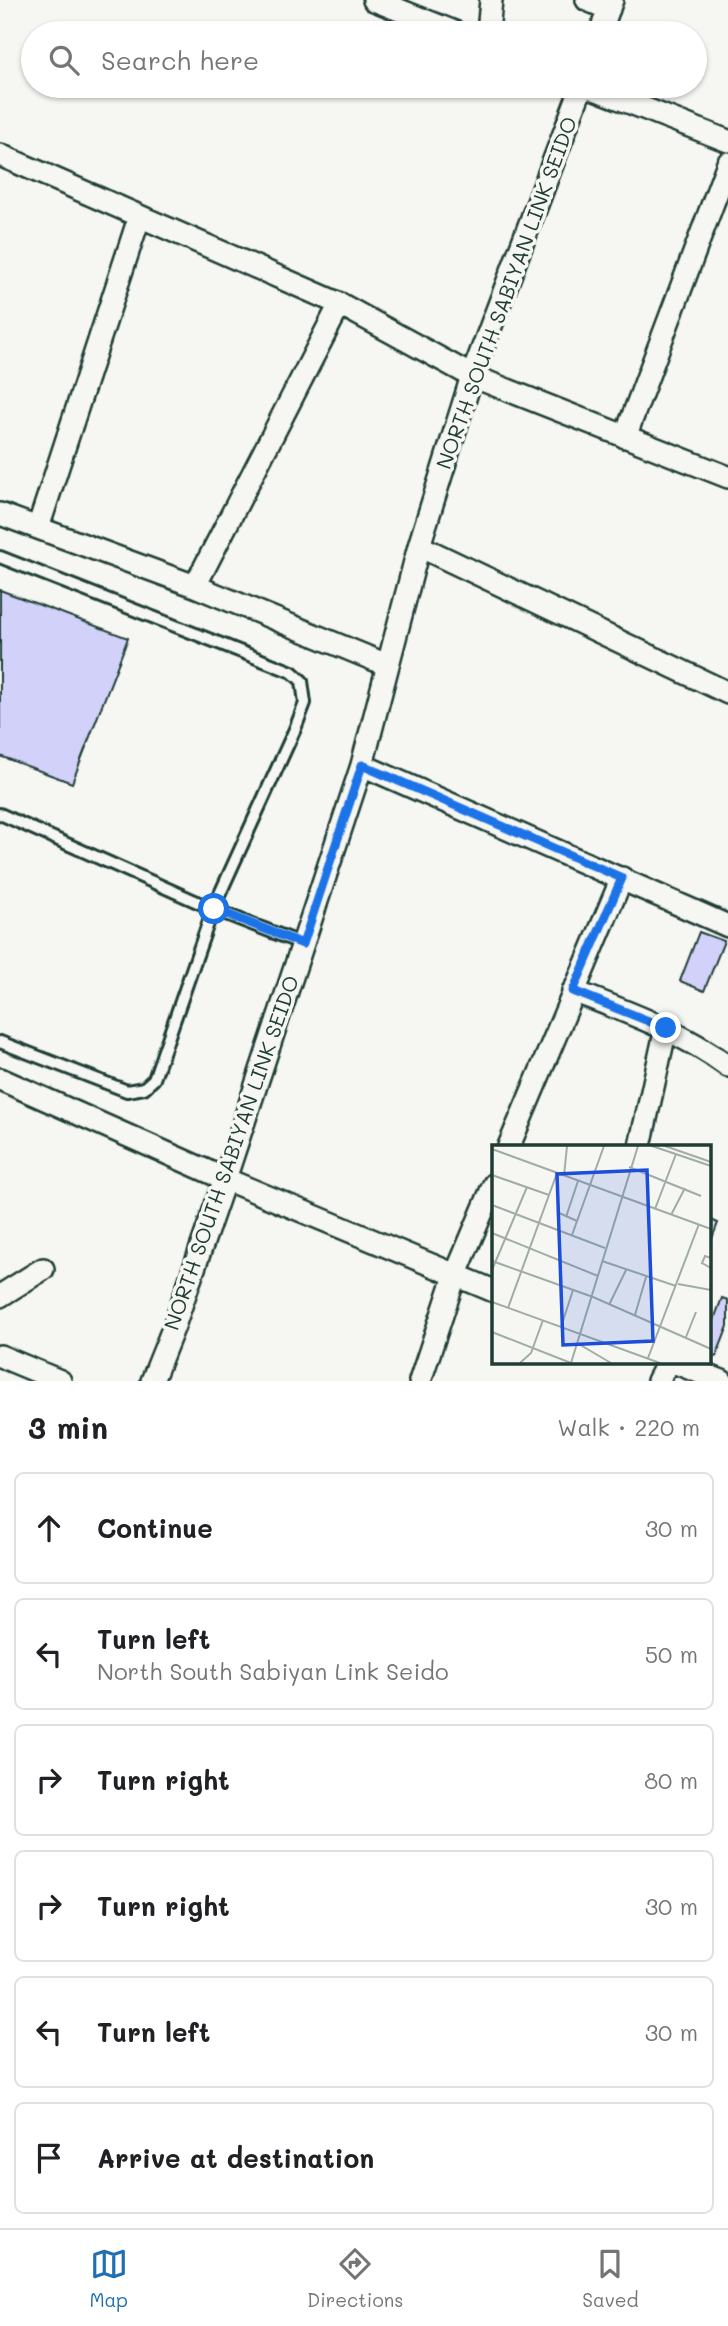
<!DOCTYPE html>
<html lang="en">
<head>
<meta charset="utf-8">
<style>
  :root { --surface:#fff; --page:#f2f2f2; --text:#202124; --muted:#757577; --line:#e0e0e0; --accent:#1f6fb2 }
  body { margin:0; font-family:Mali,sans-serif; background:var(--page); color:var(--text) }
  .stop { position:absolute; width:21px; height:21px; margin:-16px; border:5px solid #1a73e8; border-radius:50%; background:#fff }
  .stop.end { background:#1a73e8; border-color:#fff; box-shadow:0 2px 7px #0008 }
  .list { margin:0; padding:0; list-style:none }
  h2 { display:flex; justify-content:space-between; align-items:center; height:91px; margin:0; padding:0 28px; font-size:30px }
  h2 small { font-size:23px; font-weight:400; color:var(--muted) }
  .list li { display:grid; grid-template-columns:46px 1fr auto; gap:21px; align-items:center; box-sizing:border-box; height:112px; margin:0 14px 14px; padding:0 14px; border:2px solid var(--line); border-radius:10px }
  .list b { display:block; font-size:26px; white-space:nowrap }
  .list p { margin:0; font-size:23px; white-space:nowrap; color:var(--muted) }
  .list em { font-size:23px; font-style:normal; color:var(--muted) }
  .icon { flex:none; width:38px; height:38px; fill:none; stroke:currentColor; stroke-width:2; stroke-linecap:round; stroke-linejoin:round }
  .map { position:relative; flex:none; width:728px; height:1381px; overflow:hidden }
  .search { position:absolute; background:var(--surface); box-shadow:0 2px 5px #0004; left:21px; right:21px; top:21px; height:77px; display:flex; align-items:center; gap:18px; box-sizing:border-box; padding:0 24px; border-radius:38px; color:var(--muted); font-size:26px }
  .sheet { height:847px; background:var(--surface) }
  nav { display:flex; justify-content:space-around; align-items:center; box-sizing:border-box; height:98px; border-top:2px solid var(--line); background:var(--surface); font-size:19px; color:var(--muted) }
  nav a { display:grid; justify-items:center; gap:4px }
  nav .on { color:var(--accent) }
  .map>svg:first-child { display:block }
  .building { fill:#d1d1fa; stroke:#1f3d34; stroke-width:2 }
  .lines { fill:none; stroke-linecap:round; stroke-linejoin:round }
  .lane-casing { stroke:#1f3d34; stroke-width:16 }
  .street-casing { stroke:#1f3d34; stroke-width:26 }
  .lane { stroke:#f6f6f2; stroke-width:10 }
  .street { stroke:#f6f6f2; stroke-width:21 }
  .route { stroke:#1a73e8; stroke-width:9 }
  .labels { text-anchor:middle; stroke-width:7; stroke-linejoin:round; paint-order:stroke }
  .street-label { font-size:21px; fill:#1f3d34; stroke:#f6f6f2 }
  .inset-road { fill:none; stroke:#a0aca6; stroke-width:2 }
  .view { fill:#1d4ed8; fill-opacity:0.15; stroke:#1d4ed8; stroke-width:3.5 }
  .inset-edge { fill:none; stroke:#1f3d34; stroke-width:3.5 }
</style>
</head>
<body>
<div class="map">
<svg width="728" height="1381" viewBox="0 0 728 1381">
  <rect width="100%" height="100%" fill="#f6f6f2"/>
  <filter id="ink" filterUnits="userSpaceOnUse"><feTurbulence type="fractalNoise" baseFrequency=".0143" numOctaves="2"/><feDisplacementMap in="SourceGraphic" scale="14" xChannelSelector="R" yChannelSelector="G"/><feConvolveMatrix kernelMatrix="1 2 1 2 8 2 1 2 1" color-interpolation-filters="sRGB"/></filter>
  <g filter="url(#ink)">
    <!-- building -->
    <path class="building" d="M0,590L128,638L72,783L0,756Z
      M699,932L724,941L704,991L680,981Z
      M709,1219L718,1223L709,1246Z
      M722,1298L728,1300V1326L716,1357L709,1355V1333Z"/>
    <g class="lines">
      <defs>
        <path id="lane" d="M0,557L292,672L302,681L305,703L295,729L213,909L154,1079L144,1088L127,1091L0,1042
          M0,814L213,909L303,944"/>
        <path id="street" d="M374,0L457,33
          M587,0L609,9
          M488,33L491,0
          M600,33L612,0
          M587,86L728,141
          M0,155L340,304L472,376L728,477
          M625,437L728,163
          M0,514L195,586L387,665
          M38,528L139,218
          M419,546L728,693
          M195,586L340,304
          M362,765L728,926
          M573,991C627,1012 681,1031 728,1066
          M0,1079L225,1179L494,1291
          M509,1146L622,878
          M640,1146L666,1028
          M0,1296L43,1269
          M0,1356L60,1381
          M673,1362L722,1381
          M152,1381L174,1326L225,1179L362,765L419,546L472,376L582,86
          M420,1381L455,1276L494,1184
          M658,1381L668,1362"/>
      </defs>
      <!-- lane casing -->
      <use href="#lane" class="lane-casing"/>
      <!-- street casing -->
      <use href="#street" class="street-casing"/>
      <!-- lane -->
      <use href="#lane" class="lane"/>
      <!-- street -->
      <use href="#street" class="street"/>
    </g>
  </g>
  <g class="lines" filter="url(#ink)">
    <!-- route -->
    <path class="route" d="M214,909L303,944L362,765L622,878L573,991L666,1028"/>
  </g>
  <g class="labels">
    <!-- street labels -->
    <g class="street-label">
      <text transform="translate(507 293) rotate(-70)" y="7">NORTH SOUTH SABIYAN LINK SEIDO</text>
      <text transform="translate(232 1153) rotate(-71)" y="7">NORTH SOUTH SABIYAN LINK SEIDO</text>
    </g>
  </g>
  <!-- overview -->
  <g transform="translate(492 1145)">
    <rect width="219" height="219" fill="#f6f6f2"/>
    <path class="inset-road" d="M160,1L219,21M173,1L219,17M0,4L219,84M137,22L209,51M0,30L57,50M72,31L75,1M0,60L113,103M163,64L184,9M65,67L85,76M179,70L193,43M74,72L86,36M0,88L106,131M80,90L112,1M219,113L213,111L210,118L219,123M0,116L101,152L219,204M110,116L184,141M0,125L35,42M186,139L219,145M0,157L168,218M117,160L134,125M16,163L65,28M143,170L154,132M69,182L81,145M0,187L79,218M194,192L204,167M85,198L119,218M156,213L207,79M28,218L39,208L51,175M79,218L146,1"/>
    <path class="view" d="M155,25L161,196L71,200L65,29Z"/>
    <rect width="219" height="219" class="inset-edge"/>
  </g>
</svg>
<div class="stop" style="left:214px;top:909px"></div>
<div class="stop end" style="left:666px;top:1028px"></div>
<div class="search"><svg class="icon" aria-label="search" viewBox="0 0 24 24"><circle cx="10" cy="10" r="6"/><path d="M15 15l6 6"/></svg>Search here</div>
</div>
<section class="sheet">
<h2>3 min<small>Walk · 220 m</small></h2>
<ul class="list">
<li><svg class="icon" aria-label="ahead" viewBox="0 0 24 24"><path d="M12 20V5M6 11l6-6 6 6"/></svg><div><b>Continue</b></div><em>30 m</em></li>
<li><svg class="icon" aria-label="left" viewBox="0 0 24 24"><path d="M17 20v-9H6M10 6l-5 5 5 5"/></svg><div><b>Turn left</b><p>North South Sabiyan Link Seido</p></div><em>50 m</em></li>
<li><svg class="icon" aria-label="right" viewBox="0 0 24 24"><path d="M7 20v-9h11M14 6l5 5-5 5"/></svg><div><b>Turn right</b></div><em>80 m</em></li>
<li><svg class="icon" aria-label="right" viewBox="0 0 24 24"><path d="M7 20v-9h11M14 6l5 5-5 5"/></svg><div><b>Turn right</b></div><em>30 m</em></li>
<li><svg class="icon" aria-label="left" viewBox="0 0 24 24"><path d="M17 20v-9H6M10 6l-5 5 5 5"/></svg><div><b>Turn left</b></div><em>30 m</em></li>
<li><svg class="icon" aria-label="arrive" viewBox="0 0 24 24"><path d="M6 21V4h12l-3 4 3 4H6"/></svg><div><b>Arrive at destination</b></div></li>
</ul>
</section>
<nav>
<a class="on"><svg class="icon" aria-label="map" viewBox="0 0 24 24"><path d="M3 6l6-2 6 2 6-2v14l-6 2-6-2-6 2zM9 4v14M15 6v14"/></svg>Map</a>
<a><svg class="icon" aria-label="directions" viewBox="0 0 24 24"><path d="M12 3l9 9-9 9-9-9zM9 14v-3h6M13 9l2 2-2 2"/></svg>Directions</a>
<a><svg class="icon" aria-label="saved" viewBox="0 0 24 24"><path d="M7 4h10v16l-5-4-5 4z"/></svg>Saved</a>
</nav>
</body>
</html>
